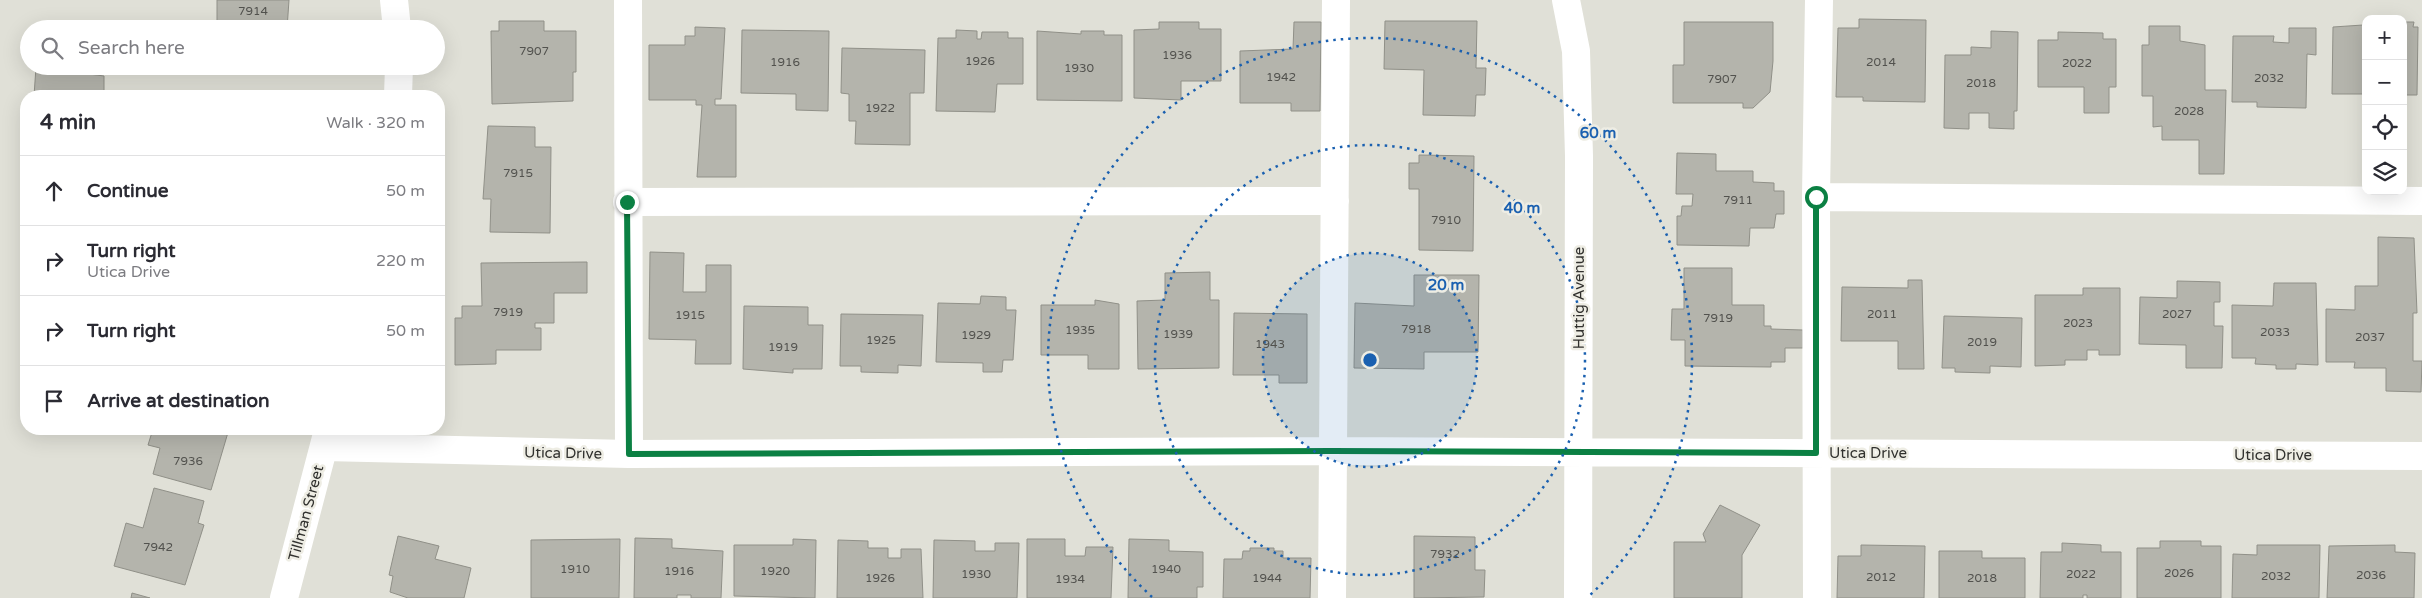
<!DOCTYPE html>
<html lang="en">
<head>
<meta charset="utf-8">
<style>
  :root { --surface:#fff; --page:#f2f2f3; --text:#2b2b33; --muted:#7c7c81; --line:#e1e1e2 }
  body { margin:0; font-family:"Varela Round",sans-serif; background:var(--page); color:var(--text) }
  .controls { position:absolute; right:15px; top:15px; display:grid; overflow:hidden; border-radius:10px; box-shadow:0 5px 20px #0002 }
  .controls button { width:45px; height:45px; display:grid; place-items:center; padding:0; border:0; border-bottom:1px solid var(--line); background:var(--surface); color:var(--text); font:25px sans-serif }
  .stop { position:absolute; width:15px; height:15px; margin:-11px; border:4px solid #0b8043; border-radius:50%; background:#fff }
  .stop.end { background:#0b8043; border-color:#fff; box-shadow:0 1px 5px #0008 }
  .list { margin:0; padding:0; list-style:none }
  h2 { display:flex; justify-content:space-between; align-items:center; height:65px; margin:0; padding:0 20px; font-size:21px }
  h2 small { font-size:16px; font-weight:400; color:var(--muted) }
  .list li { display:grid; grid-template-columns:32px 1fr auto; gap:15px; align-items:center; box-sizing:border-box; height:70px; padding:0 20px; border-top:1px solid var(--line) }
  .list b { display:block; font-size:19px; white-space:nowrap }
  .list p { margin:0; font-size:16px; white-space:nowrap; color:var(--muted) }
  .list em { font-size:16px; font-style:normal; color:var(--muted) }
  .icon { flex:none; width:28px; height:28px; fill:none; stroke:currentColor; stroke-width:2; stroke-linecap:round; stroke-linejoin:round }
  .map { position:relative; flex:none; width:2422px; height:598px; overflow:hidden }
  .search { position:absolute; background:var(--surface); box-shadow:0 5px 20px #0002; left:20px; top:20px; width:425px; height:55px; display:flex; align-items:center; gap:12px; box-sizing:border-box; padding:0 18px; border-radius:28px; color:var(--muted); font-size:19px }
  .panel { position:absolute; background:var(--surface); box-shadow:0 5px 20px #0002; left:20px; top:90px; width:425px; height:345px; border-radius:20px }
  .map>svg:first-child { display:block }
  .building { fill:#b4b4ac; stroke:#909088 }
  .lines { fill:none; stroke-linecap:round; stroke-linejoin:round }
  .minor { stroke:#fff; stroke-width:28 }
  .route { stroke:#0b8043; stroke-width:6 }
  .ring { fill:none; stroke:#1a60b0; stroke-width:2.5; stroke-dasharray:2.5 5 }
  .labels { text-anchor:middle; stroke-width:5; stroke-linejoin:round; paint-order:stroke }
  .number-label { font-size:12px; fill:#52524e }
  .street-label { font-size:15px; fill:#31312e; stroke:#eeede4 }
  .centre { fill:#1a60b0; stroke:#eeede4; stroke-width:2.5 }
  .ring-label { font-size:15px; text-anchor:middle; font-weight:bold; fill:#1a60b0; stroke:#eeede4; stroke-width:5; stroke-linejoin:round; paint-order:stroke }
</style>
</head>
<body>
<div class="map">
<svg width="2422" height="598" viewBox="0 0 2422 598">
  <rect width="100%" height="100%" fill="#e0e0d7"/>
  <!-- building -->
  <path class="building" d="M217,0H289L287,29H217Z
    M1859,19L1926,20L1925,102L1863,101V97H1836L1838,28H1859Z
    M499,21H544V31H576V72H573V101L492,104L491,31H499Z
    M1385,21H1477L1476,68H1486L1485,95H1476L1475,116L1423,115L1424,70L1384,69Z
    M1159,22H1199V29H1221V81H1181V100L1134,98V30L1159,29Z
    M1294,22H1321L1320,111H1291V103H1240V51L1293,49Z
    M1684,22H1773V61L1770,92L1753,108H1743V103H1673V65H1684Z
    M2403,22H2414L2413,27H2418L2417,95H2403Z
    M2363,25V28H2366V94H2332L2333,27Z
    M2149,26H2180V41L2205,45V90H2226L2224,174H2199V140H2162V126L2153,127V96H2142V45H2149Z
    M695,27L725,28L721,99H715V105H736V177H697L702,105H696V100H649V45H685V36H695Z
    M2289,28H2316V55L2307,54L2306,108L2257,107V102H2232L2233,36H2274L2273,42L2289,43Z
    M742,30L829,31L828,111L796,110V94L741,93Z
    M956,30L977,31V39H981L982,32H1008V38H1023V84H997L995,112L936,111L938,38H956Z
    M1037,31L1081,34V31H1104V35H1122V101L1037,100Z
    M1991,31L2018,32L2017,111H2014V129L1989,128V113H1969V129L1944,128L1945,55H1971V47L1991,48Z
    M2058,32L2103,33V39H2116V87H2109V113H2084V87H2038V40H2058Z
    M842,48L925,50L924,93H910V145L855,144L856,121H849V94L841,93Z
    M217,66H287V70H217Z
    M36,67L104,76V96H34Z
    M241,93L271,96H240Z
    M488,126L535,127V147H551L550,233L490,232L491,199H483Z
    M1677,153L1716,154V171H1753V182L1774,183V191H1784V214H1776L1774,228H1750L1749,246L1677,245V216H1681L1682,206H1692L1693,194H1676Z
    M1419,155L1474,156L1473,251L1419,250V189H1409V163H1419Z
    M2378,237L2414,238L2417,313H2413V361H2422L2421,392L2386,391V368H2354L2355,362H2326V309L2355,310V286H2378Z
    M650,252L684,253L683,292H706V265H731V364H695L696,340L649,339Z
    M587,262V293H554V323H535V328H541V350H496V364L455,365V318H462V306H482L481,263Z
    M1684,268H1732V305H1764V326H1771V329L1803,330V348H1785V362H1771V367L1685,366V340H1671L1672,309H1684Z
    M1210,272V300H1219V368L1138,369L1137,301L1165,300V273Z
    M1414,275H1479L1478,352H1424V369L1354,368L1355,303L1414,306Z
    M1908,280H1922L1924,369H1898V341H1841L1842,287L1908,288Z
    M2177,281L2220,282V302H2214V326H2223L2222,368H2186V345L2139,344L2140,297L2177,298Z
    M2274,283H2316L2318,365L2296,364V369H2276V365L2255,364L2256,358H2232V305L2273,306Z
    M2083,288H2120V355H2099V350H2087V360H2065V365L2035,366V295H2083Z
    M981,296L1006,297V310H1016L1013,360H1003L1002,372H983V363L936,362L938,303L980,304Z
    M1095,300L1119,304V369H1088V355H1041V305H1095Z
    M744,306L808,307V325H823L822,369H793V373L743,369Z
    M1234,313L1307,314V383H1279V375H1233Z
    M841,314L923,315L921,366L898,365V373L861,372V366H840Z
    M1944,316L2022,318L2021,367L1990,366V373L1955,372V368H1942Z
    M153,429H229L211,490L153,474L160,448L148,445Z
    M154,488L204,501L198,523L204,525L185,585L114,566L126,523L143,528Z
    M1720,505L1760,525L1742,555V598H1674V542H1706L1703,534Z
    M398,536L439,546L435,559L471,568L464,598H408L390,592L393,576L389,575Z
    M1414,536L1475,537V570H1485L1484,597L1414,598Z
    M635,538L672,539V548L723,551L721,598H691V595H677V598H634Z
    M620,539L619,598H531V540Z
    M793,539L816,540L815,598L734,596V545H793Z
    M1027,539H1065V556H1085L1086,547H1113L1111,598H1027Z
    M1129,539L1169,540V551L1203,552V587H1197V598H1128Z
    M838,540L868,541V548H888V558H901V549H921L923,598H837Z
    M934,540L975,541V551H995V543H1019L1017,598H933Z
    M2160,541H2201V546H2221V598H2137V548H2160Z
    M2062,543L2101,545V552H2121V598H2087V595H2083V598H2040L2041,552H2062Z
    M1861,545L1925,546L1924,598H1837L1838,556H1861Z
    M2257,545H2320L2319,598H2232L2233,554L2257,555Z
    M2395,545V552L2415,553L2414,598H2327L2329,546Z
    M1250,548H1274V551H1283V558H1311L1310,598H1223L1224,559H1242L1243,551H1250Z
    M1939,551H1982V558H2025V598H1939Z
    M132,593L150,598H131Z"/>
  <g class="lines">
    <!-- minor -->
    <path class="minor" d="M394,0L397,29
      M628,0L629,454
      M1566,0L1576,51L1579,156L1578,598
      M398,96L399,66
      M1816,197L2422,201
      M627,202L1335,201
      M324,447L629,454L1332,451L2422,456
      M284,598L328,430
      M1332,598L1336,0
      M1817,598L1816,197L1819,0"/>
  </g>
  <g class="lines">
    <!-- route -->
    <path class="route" d="M627,202L629,454L1332,451L1816,453V197"/>
  </g>
  <!-- distance rings -->
  <circle cx="1370" cy="360" r="107" fill="#1a60b0" fill-opacity=".12"/>
  <g class="ring">
    <circle cx="1370" cy="360" r="107"/>
    <circle cx="1370" cy="360" r="215"/>
    <path d="M1152 597A322 322 0 1 1 1588 597"/>
  </g>
  <g class="labels">
    <!-- number labels -->
    <g class="number-label">
      <text x="253" y="15">7914</text>
      <text x="534" y="55">7907</text>
      <text x="1177" y="59">1936</text>
      <text x="980" y="65">1926</text>
      <text x="785" y="66">1916</text>
      <text x="1881" y="66">2014</text>
      <text x="2077" y="67">2022</text>
      <text x="1079" y="72">1930</text>
      <text x="1281" y="81">1942</text>
      <text x="2269" y="82">2032</text>
      <text x="1722" y="83">7907</text>
      <text x="1981" y="87">2018</text>
      <text x="880" y="112">1922</text>
      <text x="2189" y="115">2028</text>
      <text x="518" y="177">7915</text>
      <text x="1738" y="204">7911</text>
      <text x="1446" y="224">7910</text>
      <text x="508" y="316">7919</text>
      <text x="1882" y="318">2011</text>
      <text x="2177" y="318">2027</text>
      <text x="690" y="319">1915</text>
      <text x="1718" y="322">7919</text>
      <text x="2078" y="327">2023</text>
      <text x="1416" y="333">7918</text>
      <text x="1080" y="334">1935</text>
      <text x="2275" y="336">2033</text>
      <text x="1178" y="338">1939</text>
      <text x="976" y="339">1929</text>
      <text x="2370" y="341">2037</text>
      <text x="881" y="344">1925</text>
      <text x="1982" y="346">2019</text>
      <text x="1270" y="348">1943</text>
      <text x="783" y="351">1919</text>
      <text x="188" y="465">7936</text>
      <text x="158" y="551">7942</text>
      <text x="1445" y="558">7932</text>
      <text x="575" y="573">1910</text>
      <text x="1166" y="573">1940</text>
      <text x="679" y="575">1916</text>
      <text x="775" y="575">1920</text>
      <text x="2179" y="577">2026</text>
      <text x="976" y="578">1930</text>
      <text x="2081" y="578">2022</text>
      <text x="2371" y="579">2036</text>
      <text x="2276" y="580">2032</text>
      <text x="1881" y="581">2012</text>
      <text x="880" y="582">1926</text>
      <text x="1267" y="582">1944</text>
      <text x="1982" y="582">2018</text>
      <text x="1070" y="583">1934</text>
    </g>
    <!-- street labels -->
    <g class="street-label">
      <text transform="translate(1579 298) rotate(-90)" y="5">Huttig Avenue</text>
      <text transform="translate(563 453) rotate(1)" y="5">Utica Drive</text>
      <text x="1868" y="458">Utica Drive</text>
      <text x="2273" y="460">Utica Drive</text>
      <text transform="translate(306 513) rotate(-75)" y="5">Tillman Street</text>
    </g>
  </g>
  <circle cx="1370" cy="360" r="8" class="centre"/>
  <g class="ring-label">
    <text x="1598" y="138">60 m</text>
    <text x="1522" y="213">40 m</text>
    <text x="1446" y="290">20 m</text>
  </g>
</svg>
<div class="controls">
<button>+</button>
<button>−</button>
<button><svg class="icon" aria-label="locate" viewBox="0 0 24 24"><circle cx="12" cy="12" r="6"/><path d="M12 2v4M12 18v4M2 12h4M18 12h4"/></svg></button>
<button><svg class="icon" aria-label="layers" viewBox="0 0 24 24"><path d="M12 4l9 5-9 5-9-5zM3 14l9 5 9-5"/></svg></button>
</div>
<div class="stop" style="left:1816px;top:197px"></div>
<div class="stop end" style="left:627px;top:202px"></div>
<div class="search"><svg class="icon" aria-label="search" viewBox="0 0 24 24"><circle cx="10" cy="10" r="6"/><path d="M15 15l6 6"/></svg>Search here</div>
<section class="panel">
<h2>4 min<small>Walk · 320 m</small></h2>
<ul class="list">
<li><svg class="icon" aria-label="ahead" viewBox="0 0 24 24"><path d="M12 20V5M6 11l6-6 6 6"/></svg><div><b>Continue</b></div><em>50 m</em></li>
<li><svg class="icon" aria-label="right" viewBox="0 0 24 24"><path d="M7 20v-9h11M14 6l5 5-5 5"/></svg><div><b>Turn right</b><p>Utica Drive</p></div><em>220 m</em></li>
<li><svg class="icon" aria-label="right" viewBox="0 0 24 24"><path d="M7 20v-9h11M14 6l5 5-5 5"/></svg><div><b>Turn right</b></div><em>50 m</em></li>
<li><svg class="icon" aria-label="arrive" viewBox="0 0 24 24"><path d="M6 21V4h12l-3 4 3 4H6"/></svg><div><b>Arrive at destination</b></div></li>
</ul>
</section>
</div>
</body>
</html>
